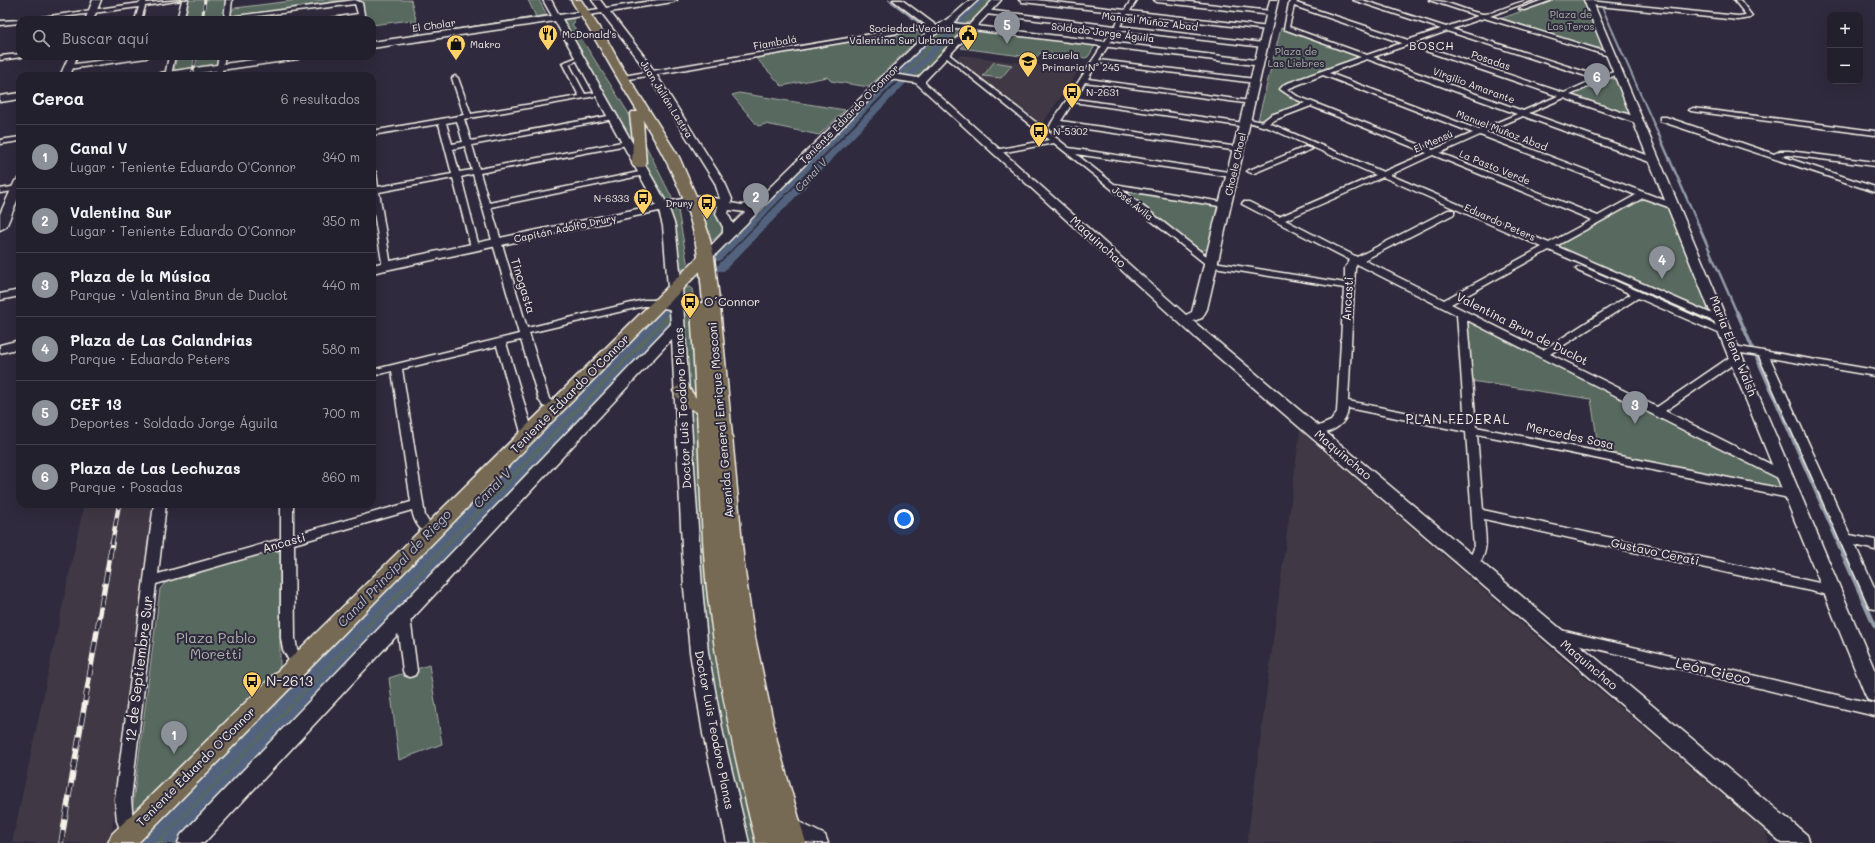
<!DOCTYPE html>
<html lang="es">
<head>
<meta charset="utf-8">
<style>
  :root { --surface:#23202e; --page:#2f2d3a; --text:#f1f3f6; --muted:#a3a3aa; --line:#403e4a; --accent:#8c9099 }
  body { margin:0; font-family:Mali,sans-serif; background:var(--page); color:var(--text) }
  .controls { position:absolute; right:12px; top:12px; display:grid; overflow:hidden; border-radius:8px; box-shadow:0 4px 16px #0002 }
  .controls button { width:36px; height:36px; display:grid; place-items:center; padding:0; border:0; border-bottom:1px solid var(--line); background:var(--surface); color:var(--text); font:20px sans-serif }
  .you { position:absolute; left:904px; top:519px; width:14px; height:14px; margin:-10px; border:3px solid #fff; border-radius:50%; background:#1a73e8; box-shadow:0 0 0 6px #1a73e833 }
  .badge { display:grid; place-items:center; width:26px; height:26px; border-radius:50%; background:var(--accent); color:#fff; font-size:13px; font-weight:700 }
  .pin { position:absolute; translate:-50% -33px; filter:drop-shadow(0 1px 2px #0008) }
  .pin::after { content:''; position:absolute; top:21px; width:14px; height:12px; background:inherit; clip-path:polygon(0 0,100% 0,50% 100%) }
  .list { margin:0; padding:0; list-style:none }
  h2 { display:flex; justify-content:space-between; align-items:center; height:52px; margin:0; padding:0 16px; font-size:17px }
  h2 small { font-size:13px; font-weight:400; color:var(--muted) }
  .list li { display:grid; grid-template-columns:26px 1fr auto; gap:12px; align-items:center; box-sizing:border-box; height:64px; padding:0 16px; border-top:1px solid var(--line) }
  .list b { display:block; font-size:15px; white-space:nowrap }
  .list p { margin:0; font-size:13px; white-space:nowrap; color:var(--muted) }
  .list em { font-size:13px; font-style:normal; color:var(--muted) }
  .icon { flex:none; width:22px; height:22px; fill:none; stroke:currentColor; stroke-width:2; stroke-linecap:round; stroke-linejoin:round }
  .map { position:relative; flex:none; width:1875px; height:843px; overflow:hidden }
  .search { position:absolute; background:var(--surface); box-shadow:0 4px 16px #0002; left:16px; top:16px; width:360px; height:44px; display:flex; align-items:center; gap:10px; box-sizing:border-box; padding:0 14px; border-radius:12px; color:var(--muted); font-size:15px }
  .panel { position:absolute; background:var(--surface); box-shadow:0 4px 16px #0002; left:16px; top:72px; width:360px; height:436px; border-radius:12px }
  .map>svg:first-child { display:block }
  .built { fill:#413745 }
  .green { fill:#586960; stroke:#a6ada4 }
  .lines { fill:none; stroke-linecap:round; stroke-linejoin:round }
  .stream-far3 { stroke:#939ca8; stroke-width:2 }
  .stream-far2 { stroke:#939ca8; stroke-width:2.5 }
  .stream-far1 { stroke:#939ca8; stroke-width:3.5 }
  .stream { stroke:#939ca8; stroke-width:4.5 }
  .canal { fill:#53647e; fill-rule:evenodd }
  .street-casing { stroke:#f4f1e8; stroke-width:3 }
  .secondary-casing { stroke:#f4f1e8; stroke-width:3 }
  .primary-casing { stroke:#f4f1e8; stroke-width:3 }
  .highway-casing { stroke:#f4f1e8; stroke-width:3 }
  .street { fill:#2f2a3d; fill-rule:evenodd }
  .secondary { fill:#2f2a3d; fill-rule:evenodd }
  .primary { fill:#776a54; fill-rule:evenodd }
  .highway { fill:#776a54; fill-rule:evenodd }
  .rail-far2-casing { stroke:#f4f1e8; stroke-width:3 }
  .rail-far1-casing { stroke:#f4f1e8; stroke-width:4.5 }
  .rail-casing { stroke:#f4f1e8; stroke-width:5.5 }
  .rail-far2 { stroke:#2f2a3d; stroke-width:2; stroke-dasharray:5.5; stroke-linecap:butt }
  .rail-far1 { stroke:#2f2a3d; stroke-width:3; stroke-dasharray:9; stroke-linecap:butt }
  .rail { stroke:#2f2a3d; stroke-width:4; stroke-dasharray:12; stroke-linecap:butt }
  .labels { text-anchor:middle; stroke-width:4; stroke-linejoin:round; paint-order:stroke }
  .far-park-label { font-size:10px; fill:#aeb4ab; stroke:#2f2a3d }
  .far-street-label { font-size:10px; fill:#f4f1e8; stroke:#2f2a3d }
  .far-poi-label { font-size:10px; fill:#f4f1e8; stroke:#2f2a3d; text-anchor:start }
  .far-water-label { font-size:11px; font-style:italic; fill:#b4b9be; stroke:#2f2a3d }
  .far-quarter-label { font-size:12px; letter-spacing:1px; fill:#f4f1e8; stroke:#2f2a3d }
  .street-label { font-size:12px; fill:#f4f1e8; stroke:#2f2a3d }
  .poi-label { font-size:12px; fill:#f4f1e8; stroke:#2f2a3d; text-anchor:start }
  .neighbourhood-label { font-size:13px; letter-spacing:1px; fill:#f4f1e8; stroke:#2f2a3d }
  .water-label { font-size:13px; font-style:italic; fill:#b4b9be; stroke:#2f2a3d }
  .near-park-label { font-size:14px; fill:#aeb4ab; stroke:#2f2a3d }
  .near-street-label { font-size:14px; fill:#f4f1e8; stroke:#2f2a3d }
  .near-poi-label { font-size:14px; fill:#f4f1e8; stroke:#2f2a3d; text-anchor:start }
</style>
</head>
<body>
<div class="map">
<svg width="1875" height="843" viewBox="0 0 1875 843">
  <rect width="100%" height="100%" fill="#2f2a3d"/>
  <filter id="ink" filterUnits="userSpaceOnUse"><feTurbulence type="fractalNoise" baseFrequency=".025" numOctaves="2"/><feDisplacementMap in="SourceGraphic" scale="8" xChannelSelector="R" yChannelSelector="G"/><feConvolveMatrix kernelMatrix="1 2 1 2 8 2 1 2 1" color-interpolation-filters="sRGB"/></filter>
  <g filter="url(#ink)">
    <!-- built -->
    <path class="built" d="M962,55L1074,70L1078,72L1043,123H1039L957,59L958,56Z
      M1300,430L1535,635L1766,832L1769,843H1247Z
      M84,504H156L112,831L108,843H12Z"/>
    <!-- green -->
    <path class="green" d="M189,0H226L224,20H185Z
      M299,0H411L420,35L416,36L411,20L372,25V20H365L361,0L231,16L232,10L235,8Z
      M528,0H539L547,15L429,33L536,17Z
      M976,0H994C981,13 973,28 953,22Z
      M1552,0H1585L1604,48H1593L1500,19Z
      M567,18H572L575,22L572,24L631,117L637,154L563,20Z
      M948,27L963,28L964,30L920,76L913,77L894,74L932,36Z
      M1281,28L1360,57L1282,86L1280,88L1281,91L1301,102L1302,104L1264,120H1258Z
      M922,30L926,31L869,87L831,81L827,77L782,86L756,58Z
      M981,30L1093,45L1095,46L1088,57L1085,58L1040,53L1036,58L961,48L977,31Z
      M177,56H219L218,63L214,66L176,71L174,69Z
      M994,62L1012,65L1001,78L983,76Z
      M1609,78L1616,79L1630,115L1570,95Z
      M739,93L845,110L819,135L766,124L758,126L732,95Z
      M644,142L672,198L670,201H665L643,164Z
      M1125,190L1218,206L1220,209L1208,248L1205,250H1196L1121,191Z
      M1643,199L1662,204L1670,210L1709,306L1707,310H1702L1559,248L1560,245Z
      M705,203L710,205L724,226C723,232 716,239 710,241L705,231L708,229L703,213L700,212L699,205Z
      M669,209H675L678,210L688,267L685,270L678,268Z
      M689,287L692,289L694,300L690,304L696,399L688,398L681,291L684,288Z
      M665,309L670,311L671,325L179,843H130L660,310Z
      M1470,320L1778,477L1782,485L1778,487H1771L1599,452L1591,399L1471,381L1467,322Z
      M690,408L697,412C703,500 707,590 720,677C728,733 743,788 756,843H745L705,651L689,409Z
      M274,550L279,552L280,555V670L136,812L132,811L160,589L165,583L175,579Z
      M429,665L442,744L399,760L389,678Z"/>
    <g class="lines">
      <!-- stream-far3 -->
      <path class="stream-far3" d="M889,0L922,25
        M1602,7L1659,136"/>
      <!-- stream-far2 -->
      <path class="stream-far2" d="M1659,135L1737,313"/>
      <!-- stream-far1 -->
      <path class="stream-far1" d="M1737,312L1752,347
        M1757,358L1839,544"/>
      <!-- stream -->
      <path class="stream" d="M1838,543L1875,626"/>
      <!-- canal -->
      <path class="canal" d="M978,0H985L960,24H956V22Z
        M955,26L960,27L912,78H906V74Z
        M924,44L929,45L901,77H895V73Z
        M890,78L897,80L720,261H714L712,259L714,257Z
        M900,80L907,82L724,271H716L715,269L716,267Z
        M664,309L669,312L668,314L156,843H135L138,837L660,310Z
        M667,323L671,324L672,326L671,328L183,843H162L165,837L663,324Z"/>
      <defs>
        <path id="street" d="M141,0H147L146,3L182,0L145,6L141,20H135L139,7L39,20H20V23L0,25V21L22,20L140,3Z
          M182,0H188L183,20H177Z
          M226,0H232L230,17L355,0L362,3L365,20H359V17L319,20L358,14L355,4L224,20Z
          M1019,0H1037L1125,10L1131,0H1137L1130,11L1269,27V29L1267,30L1128,14L1120,26L1263,43L1266,45L1263,47L1118,30L1099,60L1255,79L1258,81L1255,83L1097,63L1088,79L1250,101L1252,102V104L1085,82L1075,99L1244,123H1247V127L1073,102L1061,121L1238,147L1242,149L1238,151L1059,125L1056,130H1050L1049,128L1052,122L1113,29L986,14L983,12L986,10L1115,26L1123,13L1022,2Z
          M1154,0H1172L1271,11L1274,13L1271,15L1157,2Z
          M1292,0H1299L1296,3L1408,40L1441,29L1353,0H1362L1446,27L1478,16L1429,0C1448,0 1464,11 1483,14C1493,15 1517,0 1533,0L1490,16L1613,54V56H1609L1484,18L1452,29L1601,77L1616,71H1620V73L1570,95L1642,119V123H1636L1564,98L1529,113L1658,159V163H1652L1523,116L1486,132L1677,205L1678,207L1674,209L1643,198L1556,246L1726,320L1728,322L1723,325L1720,324L1549,250L1451,304L1543,350L1631,294L1578,271L1576,269L1581,266L1731,332L1733,334L1731,336H1725L1638,298L1550,354L1657,407L1733,355H1741L1742,357L1741,359L1665,411L1790,474L1792,477L1790,480H1782L1467,320L1476,427L1794,491L1798,492L1800,495L1798,498L1794,499L1477,434L1483,510L1833,586L1838,587L1840,591L1838,595L1833,596L1484,519C1485,534 1489,549 1480,562C1475,567 1473,569 1466,567L1465,564L1472,553L1474,548L1466,432L1348,408C1347,426 1331,432 1316,436L1310,432L1312,429L1331,421L1337,412L1344,288L1208,266L1054,143L995,154V150L1049,140L942,54L947,53L1069,148L1235,173V177H1232L1076,154L1114,184L1228,203L1229,205L1225,207L1122,190L1214,262L1345,283V268L1350,260L1242,204L1243,202H1249L1279,217L1376,175L1269,128L1241,120L1245,118L1262,122L1271,115L1305,103L1293,98L1280,89L1285,84L1361,57L1284,29L1289,3ZM1294,6L1402,43L1367,55L1289,27ZM1447,31L1595,79L1564,93L1414,43ZM1408,45L1558,96L1523,111L1373,57ZM1367,59L1517,114L1479,130L1329,73ZM1323,75L1473,133L1433,150L1297,96L1287,89ZM1311,106L1427,153L1383,172L1269,123L1277,119ZM1480,135L1636,195L1598,216L1440,153ZM1433,155L1592,220L1549,243L1390,175ZM1383,177L1542,247L1444,300L1364,260L1454,214V210H1448L1357,257L1285,220ZM1357,264L1457,315L1465,424L1348,401L1355,268Z
          M1543,0H1552L1524,10L1519,9Z
          M1734,0H1740L1752,16L1750,18L1738,20L1589,5L1586,3L1589,1L1738,16L1746,15Z
          M931,24L933,25V27L623,80L620,78L623,76Z
          M20,54V56H23L22,57L0,60V56Z
          M133,56H149L146,58L69,69L66,67L69,65Z
          M169,56H175L171,75L165,76Z
          M219,56H225L221,76H215Z
          M578,57L583,58L569,64L585,94L600,92L603,94L602,95L464,119L471,141L613,115L617,117L613,119L472,145L479,169L627,141L631,143L627,145L480,173L489,203L644,171L648,173L644,175L491,207L527,328L644,300H656L680,306L682,308L677,311L656,306H644L529,333L549,399L561,408L556,411L543,406L539,400L521,340L506,343L534,436L528,440L522,436L497,346L402,369L425,516L428,521L438,531L436,534L432,535C420,532 414,522 412,510L294,544L295,638L297,649L306,665L304,669L299,671L294,669L283,650L281,638V548L156,584L131,799L133,821L138,834L136,839L130,842L124,839L117,821L115,799L154,504H166L158,574L281,539V504H293V535L411,502L392,371L372,376V370L519,334L473,174L461,177L479,247L478,249H472L471,247L453,178L379,192L391,266L386,269L383,268L372,200V170L376,172L378,187L452,174L439,124L372,135V131L464,115L452,78L455,76L458,78L471,114L579,96L562,63ZM457,121L463,142L452,144L446,123ZM465,146L472,170L459,172L453,149Z
          M1693,108L1875,131V135L1691,111L1689,110Z
          M1660,117H1666L1774,154L1780,151H1789L1875,162V166L1789,155L1781,156L1875,187V192L1660,121Z
          M20,137V141L0,144V140Z
          M1305,147L1312,149L1254,173H1251L1247,171Z
          M17,186L20,187V190L0,193V189Z
          M20,290V296L0,300V294Z
          M1734,346L1875,370V376L1770,358L1850,535L1875,540V550L1855,545L1875,589V609L1870,608L1868,604L1759,356L1730,351L1729,349L1730,347Z
          M403,612L408,613L410,617L417,671L415,675L410,677L405,675L403,671L396,617L398,613Z
          M1556,629L1875,704V716L1556,639L1551,638L1549,634L1551,630Z"/>
        <path id="secondary" d="M93,0H101L93,20H85Z
          M543,0H551L559,15L599,9L592,0H600L606,8L658,0H677L673,2L610,12L647,60L725,183L732,199L731,203L742,205L755,202L931,29L893,0H902L937,26L953,15L970,0H978L953,23L969,25L993,0H1001L977,26L1255,60L1270,0H1278L1207,309L1202,318L1193,321L1807,835L1810,843H1782L1196,338L916,83L890,79L710,260H702L700,257L723,233V227L716,214L718,206L698,202L669,209L675,226L682,288L702,588L708,652L723,734L749,843H727L703,734L690,652L684,588L672,339L204,843H178L181,835L671,324L663,226L659,211L372,273V265L656,205L555,21L372,48V42L552,16ZM602,13L639,61L715,183L720,199L698,196L666,202L562,19ZM947,27L965,29L918,78L894,74L934,35ZM973,30L1254,65L1192,312L1186,315L925,83V81ZM729,210L745,212L733,224L728,214Z
          M1584,0H1592L1875,671V702L1868,700L1865,694Z
          M69,56H77L70,76H60Z
          M280,56H302L298,59L179,76H155L160,73Z
          M20,93V99L0,102V96Z
          M20,178V194L6,227L0,230V214L15,181Z
          M20,340V348L0,353V345Z
          M787,816L825,835L828,843C809,843 785,843 776,826L779,819Z"/>
        <path id="primary" d="M706,253L711,254L713,257L711,260L138,843H108L112,834L701,254Z"/>
        <path id="highway" d="M571,0H581L606,38L622,67L679,157L696,196L708,232L714,257L720,307L744,565L753,628L778,745L806,843H756C734,756 715,668 706,579C701,523 700,468 697,412L682,405L673,391L676,387L682,385L688,387L696,398L691,307L693,303H703C701,280 699,257 694,234C685,193 664,155 643,120L646,164L644,167H634L632,164L633,140L630,115L632,112H638C615,75 595,37 571,0Z"/>
      </defs>
      <!-- street casing -->
      <use href="#street" class="street-casing"/>
      <!-- secondary casing -->
      <use href="#secondary" class="secondary-casing"/>
      <!-- primary casing -->
      <use href="#primary" class="primary-casing"/>
      <!-- highway casing -->
      <use href="#highway" class="highway-casing"/>
      <!-- street -->
      <use href="#street" class="street"/>
      <!-- secondary -->
      <use href="#secondary" class="secondary"/>
      <!-- primary -->
      <use href="#primary" class="primary"/>
      <!-- highway -->
      <use href="#highway" class="highway"/>
      <defs>
        <path id="rail-far2" d="M202,20L205,0
          M192,76L196,56"/>
        <path id="rail-far1" d="M112,544L119,504"/>
        <path id="rail" d="M61,843L112,543"/>
      </defs>
      <!-- rail-far2 casing -->
      <use href="#rail-far2" class="rail-far2-casing"/>
      <!-- rail-far1 casing -->
      <use href="#rail-far1" class="rail-far1-casing"/>
      <!-- rail casing -->
      <use href="#rail" class="rail-casing"/>
      <!-- rail-far2 -->
      <use href="#rail-far2" class="rail-far2"/>
      <!-- rail-far1 -->
      <use href="#rail-far1" class="rail-far1"/>
      <!-- rail -->
      <use href="#rail" class="rail"/>
    </g>
  </g>
  <!-- icons -->
  <defs>
    <symbol id="restaurant-pin" viewBox="-11 -11 22 30"><path d="M0 17L-7.5 6A9.5 9.5 0 1 1 7.5 6Z" fill="#ffd166" stroke="#2f2a3d"/><path d="M-5-6h1v4h1v-4h1v4h1v-4h1v5L-1.5 .5V6h-2V.5L-5-1ZM5-6V6H3V1.5H1.5Q1.5-4 5-6Z" fill="#111"/></symbol>
    <symbol id="civic-pin" viewBox="-11 -11 22 30"><path d="M0 17L-7.5 6A9.5 9.5 0 1 1 7.5 6Z" fill="#ffd166" stroke="#2f2a3d"/><path d="M-.6-6.5H3V-4.5H.6V-3L4-1V1h2V6H-6V1h2V-1L-.6-3ZM-1.2 2.5V6h2.4V2.5Z" fill="#111"/></symbol>
    <symbol id="shop-pin" viewBox="-11 -11 22 30"><path d="M0 17L-7.5 6A9.5 9.5 0 1 1 7.5 6Z" fill="#ffd166" stroke="#2f2a3d"/><path d="M-5-2.5h2.3a2.7 3.5 0 0 1 5.4 0H5L5.5 6h-11ZM-1.5-2.5h3a1.5 2.3 0 0 0-3 0Z" fill="#111"/></symbol>
    <symbol id="school-pin" viewBox="-11 -11 22 30"><path d="M0 17L-7.5 6A9.5 9.5 0 1 1 7.5 6Z" fill="#ffd166" stroke="#2f2a3d"/><path d="M0-5L7-2L0 1L-7-2ZM-4 1L0 2.5L4 1V4Q0 6-4 4Z" fill="#111"/></symbol>
    <symbol id="bus-pin" viewBox="-11 -11 22 30"><path d="M0 17L-7.5 6A9.5 9.5 0 1 1 7.5 6Z" fill="#ffd166" stroke="#2f2a3d"/><path d="M-5-6H5V4H4V6H2V4H-2V6H-4V4H-5ZM-3.5-4V0h7V-4ZM-3.5 1.2v1.5H-2V1.2ZM2 1.2v1.5H3.5V1.2Z" fill="#111"/></symbol>
  </defs>
  <g fill-rule="evenodd">
    <use href="#restaurant-pin" x="537" y="23" width="22" height="30"/>
    <use href="#civic-pin" x="957" y="23" width="22" height="30"/>
    <use href="#shop-pin" x="445" y="33" width="22" height="30"/>
    <use href="#school-pin" x="1017" y="50" width="22" height="30"/>
    <use href="#bus-pin" x="1061" y="81" width="22" height="30"/>
    <use href="#bus-pin" x="1028" y="120" width="22" height="30"/>
    <use href="#bus-pin" x="632" y="187" width="22" height="30"/>
    <use href="#bus-pin" x="696" y="192" width="22" height="30"/>
    <use href="#bus-pin" x="679" y="291" width="22" height="30"/>
    <use href="#bus-pin" x="241" y="670" width="22" height="30"/>
  </g>
  <g class="labels">
    <!-- far-park labels -->
    <g class="far-park-label">
      <text x="1571" y="18">Plaza de<tspan x="1571" dy="12">Los Teros</tspan></text>
      <text x="1296" y="55">Plaza de<tspan x="1296" dy="12">Las Liebres</tspan></text>
    </g>
    <!-- far-street labels -->
    <g class="far-street-label">
      <text transform="translate(1150 21) rotate(7)" y="4">Manuel Muñoz Abad</text>
      <text transform="translate(434 25) rotate(-8)" y="4">El Cholar</text>
      <text transform="translate(1103 32) rotate(7)" y="4">Soldado Jorge Águila</text>
      <text transform="translate(775 42) rotate(-10)" y="4">Fiambalá</text>
      <text transform="translate(1491 60) rotate(19)" y="4">Posadas</text>
      <text transform="translate(1474 85) rotate(20)" y="4">Virgilio Amarante</text>
      <text transform="translate(667 99) rotate(58)" y="4">Juan Julián Lastra</text>
      <text transform="translate(849 114) rotate(-45)" y="4">Teniente Eduardo O'Connor</text>
      <text transform="translate(1502 130) rotate(21)" y="4">Manuel Muñoz Abad</text>
      <text transform="translate(1433 141) rotate(-24)" y="4">El Mensú</text>
      <text transform="translate(1235 164) rotate(-77)" y="4">Choele Choel</text>
      <text transform="translate(1495 167) rotate(22)" y="4">La Pasto Verde</text>
      <text transform="translate(1133 203) rotate(38)" y="4">José Ávila</text>
      <text transform="translate(1500 222) rotate(24)" y="4">Eduardo Peters</text>
      <text transform="translate(565 228) rotate(-12)" y="4">Capitán Adolfo Drury</text>
    </g>
    <!-- far-poi labels -->
    <g class="far-poi-label">
      <text x="954" y="32" text-anchor="end">Sociedad Vecinal<tspan x="954" dy="12">Valentina Sur Urbana</tspan></text>
      <text x="562" y="38">McDonald's</text>
      <text x="470" y="48">Makro</text>
      <text x="1042" y="59">Escuela<tspan x="1042" dy="12">Primaria N° 245</tspan></text>
      <text x="1086" y="96">N-2631</text>
      <text x="1053" y="135">N-5302</text>
      <text x="629" y="202" text-anchor="end">N-6333</text>
      <text x="693" y="207" text-anchor="end">Drury</text>
    </g>
    <!-- far-water labels -->
    <g class="far-water-label">
      <text transform="translate(811 175) rotate(-46)" y="4">Canal V</text>
    </g>
    <!-- far-quarter labels -->
    <g class="far-quarter-label">
      <text x="1432" y="50">BOSCH</text>
    </g>
    <!-- street labels -->
    <g class="street-label">
      <text transform="translate(1098 242) rotate(42)" y="4">Maquinchao</text>
      <text transform="translate(523 286) rotate(73)" y="4">Tinogasta</text>
      <text transform="translate(1348 299) rotate(-87)" y="4">Ancasti</text>
      <text transform="translate(1522 329) rotate(27)" y="4">Valentina Brun de Duclot</text>
      <text transform="translate(1733 346) rotate(68)" y="4">María Elena Walsh</text>
      <text transform="translate(570 394) rotate(-45)" y="4">Teniente Eduardo O'Connor</text>
      <text transform="translate(683 408) rotate(-93)" y="4">Doctor Luis Teodoro Planas</text>
      <text transform="translate(721 420) rotate(-95)" y="4">Avenida General Enrique Mosconi</text>
      <text transform="translate(1570 436) rotate(12)" y="4">Mercedes Sosa</text>
      <text transform="translate(1343 455) rotate(40)" y="4">Maquinchao</text>
      <text transform="translate(284 543) rotate(-16)" y="4">Ancasti</text>
      <text transform="translate(1655 552) rotate(12)" y="4">Gustavo Cerati</text>
      <text transform="translate(1589 665) rotate(40)" y="4">Maquinchao</text>
      <text transform="translate(714 730) rotate(79)" y="4">Doctor Luis Teodoro Planas</text>
      <text transform="translate(196 767) rotate(-45)" y="4">Teniente Eduardo O'Connor</text>
    </g>
    <!-- poi labels -->
    <g class="poi-label">
      <text x="704" y="306">O´Connor</text>
    </g>
    <!-- neighbourhood labels -->
    <g class="neighbourhood-label">
      <text x="1458" y="424">PLAN FEDERAL</text>
    </g>
    <!-- water labels -->
    <g class="water-label">
      <text transform="translate(492 488) rotate(-46)" y="5">Canal V</text>
      <text transform="translate(394 568) rotate(-46)" y="5">Canal Principal de Riego</text>
    </g>
    <!-- near-park labels -->
    <g class="near-park-label">
      <text x="216" y="643">Plaza Pablo<tspan x="216" dy="16">Moretti</tspan></text>
    </g>
    <!-- near-street labels -->
    <g class="near-street-label">
      <text transform="translate(139 669) rotate(-83)" y="5">12 de Septiembre Sur</text>
      <text transform="translate(1713 671) rotate(13)" y="5">León Gieco</text>
    </g>
    <!-- near-poi labels -->
    <g class="near-poi-label">
      <text x="266" y="686">N-2613</text>
    </g>
  </g>
</svg>
<div class="controls">
<button>+</button>
<button>−</button>
</div>
<div class="you"></div>
<div class="pin badge" style="left:174px;top:754px">1</div>
<div class="pin badge" style="left:756px;top:216px">2</div>
<div class="pin badge" style="left:1635px;top:424px">3</div>
<div class="pin badge" style="left:1662px;top:279px">4</div>
<div class="pin badge" style="left:1007px;top:44px">5</div>
<div class="pin badge" style="left:1597px;top:96px">6</div>
<div class="search"><svg class="icon" aria-label="search" viewBox="0 0 24 24"><circle cx="10" cy="10" r="6"/><path d="M15 15l6 6"/></svg>Buscar aquí</div>
<section class="panel">
<h2>Cerca<small>6 resultados</small></h2>
<ul class="list">
<li><span class="badge">1</span><div><b>Canal V</b><p>Lugar · Teniente Eduardo O'Connor</p></div><em>340 m</em></li>
<li><span class="badge">2</span><div><b>Valentina Sur</b><p>Lugar · Teniente Eduardo O'Connor</p></div><em>350 m</em></li>
<li><span class="badge">3</span><div><b>Plaza de la Música</b><p>Parque · Valentina Brun de Duclot</p></div><em>440 m</em></li>
<li><span class="badge">4</span><div><b>Plaza de Las Calandrias</b><p>Parque · Eduardo Peters</p></div><em>580 m</em></li>
<li><span class="badge">5</span><div><b>CEF 13</b><p>Deportes · Soldado Jorge Águila</p></div><em>700 m</em></li>
<li><span class="badge">6</span><div><b>Plaza de Las Lechuzas</b><p>Parque · Posadas</p></div><em>860 m</em></li>
</ul>
</section>
</div>
</body>
</html>
